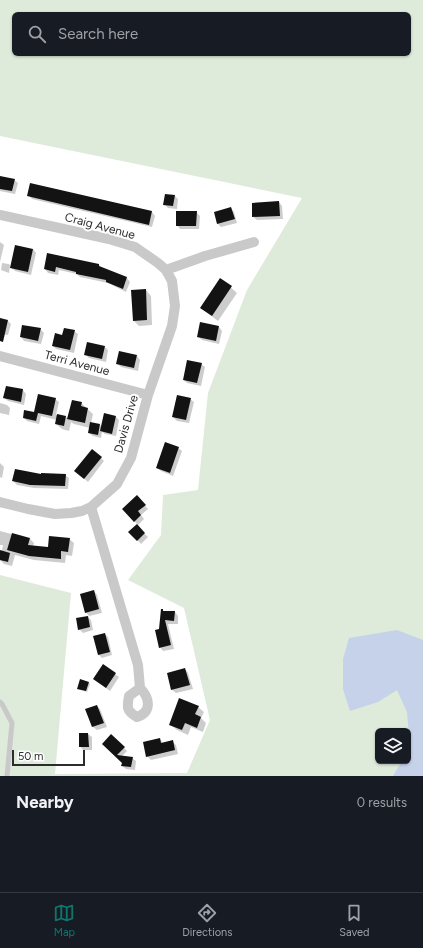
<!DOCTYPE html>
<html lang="en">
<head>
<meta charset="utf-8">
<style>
  :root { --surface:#171b24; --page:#242831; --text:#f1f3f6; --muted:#9ea1a6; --line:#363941; --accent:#0f766e }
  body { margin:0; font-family:Figtree,sans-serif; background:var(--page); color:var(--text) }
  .controls { position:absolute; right:12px; bottom:12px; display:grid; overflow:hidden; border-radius:6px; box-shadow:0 1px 3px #0004 }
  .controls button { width:36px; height:36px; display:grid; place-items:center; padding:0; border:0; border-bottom:1px solid var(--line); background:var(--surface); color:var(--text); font:20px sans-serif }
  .scale { position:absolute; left:12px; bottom:10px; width:73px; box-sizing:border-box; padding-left:4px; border:2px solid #2c2c2c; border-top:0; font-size:11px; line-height:14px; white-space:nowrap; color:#2c2c2c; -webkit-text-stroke:3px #fff; paint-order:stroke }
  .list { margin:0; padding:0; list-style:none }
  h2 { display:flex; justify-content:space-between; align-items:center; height:52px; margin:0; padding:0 16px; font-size:17px }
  h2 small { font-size:13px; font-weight:400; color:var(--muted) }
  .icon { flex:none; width:22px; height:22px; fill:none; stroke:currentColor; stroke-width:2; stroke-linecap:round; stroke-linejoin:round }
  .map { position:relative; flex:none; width:423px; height:776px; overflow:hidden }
  .search { position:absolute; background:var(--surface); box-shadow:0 1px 3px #0004; left:12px; right:12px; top:12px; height:44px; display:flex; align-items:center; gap:10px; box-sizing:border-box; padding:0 14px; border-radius:6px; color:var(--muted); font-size:15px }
  .sheet { height:116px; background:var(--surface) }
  nav { display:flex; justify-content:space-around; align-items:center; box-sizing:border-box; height:56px; border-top:1px solid var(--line); background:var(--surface); font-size:11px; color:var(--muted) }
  nav a { display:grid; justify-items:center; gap:2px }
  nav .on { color:var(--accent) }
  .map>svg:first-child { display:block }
  .green { fill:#deeada; fill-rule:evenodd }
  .water { fill:#c5d2ea }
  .shadow { fill:#0003 }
  .building { fill:#131313 }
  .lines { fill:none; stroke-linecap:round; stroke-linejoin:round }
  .lane { stroke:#c9c9c9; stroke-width:5 }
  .street { stroke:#c9c9c9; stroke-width:10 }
  .labels { text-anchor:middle; stroke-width:4; stroke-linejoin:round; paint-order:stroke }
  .street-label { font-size:12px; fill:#2c2c2c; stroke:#fff }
</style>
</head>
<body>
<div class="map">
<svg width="423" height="776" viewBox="0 0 423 776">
  <rect width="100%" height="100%" fill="#fff"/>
  <!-- green -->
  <path class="green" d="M0,0H423V776H0V575L71,593L55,774L187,773L210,720L184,608L128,580L161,535L163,495L198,490L208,393L247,290L302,198L0,136ZM14,14H409V54H14ZM378,731H408V761H378Z"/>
  <!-- water -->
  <path class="water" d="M397,630L423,640V776H393L402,761H408V750L410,747L407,712L397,690L378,702L350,711L343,689V659L349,638Z"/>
  <!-- shadow -->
  <path class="shadow" d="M0,177L14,180L18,183L15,194L0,191Z
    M28,195L152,212L155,216L152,227L32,199Z
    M175,196L178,199L177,209L168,208L164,204Z
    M279,202L282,206L283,219L257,220L253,217Z
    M231,208L234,212L237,223L221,227L218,224L215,213Z
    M196,212L200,216L199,229H180L177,225Z
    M0,242L4,245L0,262Z
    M33,249L36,253L31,275L15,271L10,266L9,273L1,270L2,263L9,264L11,267Z
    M48,254L99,265L102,268L127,278L130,282L126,292L108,283L80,277L77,274L59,270L58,275L48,273L45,269Z
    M221,279L237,293L218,321L201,308Z
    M146,290L151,296L152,325L139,326L134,321Z
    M0,317L1,319L8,321L11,324L8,335L0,334Z
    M219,327L222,331L219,344L202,340L198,337Z
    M40,329L44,333L41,344L24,341L21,337Z
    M74,331L78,334L74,353L56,349L53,346L63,336Z
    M105,347L108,350L106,362L89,358L86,355Z
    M137,356L140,360L138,371L121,367L117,363Z
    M201,364L205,367L201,386L187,383L184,380Z
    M23,390L26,394L24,405L8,401L4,398Z
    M55,399L59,402L56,415L66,417L68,419L81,403L93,414L91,423L100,425L102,428L116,417L119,420L116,436L105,434L102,432L101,438L93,436L89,433L90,428L74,424L71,422L69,431L62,429L56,424L57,420L41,416L39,424L27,421L24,418L35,414Z
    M190,399L194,402L189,423L177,421L173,417Z
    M0,403L7,405L10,408L9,415L0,413Z
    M178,448L182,451L173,476L161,471L157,468Z
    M101,458L104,461L88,482L79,474Z
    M0,463L4,467L2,478L0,477Z
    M42,475H65L69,478L68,489L34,488L17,485L13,481Z
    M137,497L148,509L141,515L144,519L138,525L123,509Z
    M137,526L148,537L141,544L130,532Z
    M0,531L30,539L34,543L33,547L49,548L69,539L74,543L72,556L66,555L65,563L34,560L15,555L12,566L4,564L0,560L3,545H0Z
    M94,591L97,595L102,613L89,616L86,612Z
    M163,610L164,612H175L178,616V624H168L174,649L163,651L160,647Z
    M87,617L91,620L93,630L83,633L79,629Z
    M105,634L108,637L112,655L102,658L99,655Z
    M104,666L119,677L110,691L94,679Z
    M185,669L188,673L193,689L176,693L172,690Z
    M88,682L90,684L87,692L78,689Z
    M97,706L100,709L107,727L97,730L93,727L87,709Z
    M198,707L204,712L201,718L206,723L203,732L191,727L188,735L177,730L171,725Z
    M80,734H88L92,737V750H83L80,746Z
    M111,735L127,751L122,756L132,758L136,761L135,770L126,769L122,766L123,763L103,744Z
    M160,739L163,743L173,742L176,745L178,754L151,760L147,756Z"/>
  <!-- building -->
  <path class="building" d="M0,176L15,179L12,191L0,189Z
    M30,183L152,211L149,225L27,196Z
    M165,194L175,195L173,206L163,205Z
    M279,201L280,216L252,217V203Z
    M231,207L235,219L217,224L214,212Z
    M176,211H197L196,226H176Z
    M15,245L33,249L28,272L10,268Z
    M47,253L99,264V266L127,277L123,289L106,282V280L76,274V272L56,267L55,272L44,269Z
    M220,278L232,286L212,316L200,308Z
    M146,289L147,320L133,321L131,290Z
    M0,318L8,320L3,342L0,341Z
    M200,322L219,326L216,341L197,337Z
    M22,325L41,328L38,341L20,337Z
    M64,328L75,330L70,350L52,346L55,333L62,335Z
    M87,342L105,346L102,359L84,355Z
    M119,351L137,355L134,368L116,364Z
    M187,360L202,363L197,383L183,380Z
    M6,386L23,389L21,402L3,398Z
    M38,394L56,398L52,416L38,413L36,421L23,418L24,410L34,412Z
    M177,395L191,398L186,420L172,417Z
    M72,400L82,402L81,406L88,408L85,423L67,419Z
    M104,413L116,416L112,434L100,431Z
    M57,414L66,416L64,426L55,424Z
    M90,422L100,424L98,435L88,433Z
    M165,442L179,447L170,473L156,468Z
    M92,449L102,457L84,479L74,471Z
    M15,469L41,474V473L66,474L65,486L30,485L12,481Z
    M137,495L146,505L138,511L141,515L134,522L122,509Z
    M137,524L145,533L137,541L128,532Z
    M12,533L30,538L28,545L48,547L49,536L70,538L68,552L61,551V559L29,556L7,550Z
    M0,550L10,553L8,562L0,560Z
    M94,590L99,609L85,613L80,594Z
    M161,609H163V611H175L174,621L165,620L171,645L159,648L155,630L159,629Z
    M88,616L90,627L78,630L76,618Z
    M105,633L110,652L98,655L93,636Z
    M103,664L116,673L106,688L93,679Z
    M185,668L190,685L171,690L167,673Z
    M80,679L89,682L86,691L77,689Z
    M179,698L199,706L195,714L201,717L197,728L185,723L182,730L169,725Z
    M97,705L104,723L92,727L85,709Z
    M79,733H88L89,747H79Z
    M111,734L125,747L117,755L133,757L131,767L121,766L122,763L102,744Z
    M160,738L161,743L173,740L175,750L146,757L143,742Z"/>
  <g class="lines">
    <!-- lane -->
    <path class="lane" d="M0,702L2,704L12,723L7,776"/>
    <!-- street -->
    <path class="street" d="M0,215L109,239L135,247L158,263L166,270L205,256L254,242
      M0,356L148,395
      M0,502L28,509L55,514L71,513L82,511L91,507L117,484L131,458L148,395L172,326L175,306L172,281L166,270
      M91,507L138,665L140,688
      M140,688C150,698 152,712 137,717C126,711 127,707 129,696Z"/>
  </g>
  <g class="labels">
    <!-- street labels -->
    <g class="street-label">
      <text transform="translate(100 226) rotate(15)" y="4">Craig Avenue</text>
      <text transform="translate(77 363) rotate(15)" y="4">Terri Avenue</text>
      <text transform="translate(126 424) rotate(-74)" y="4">Davis Drive</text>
    </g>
  </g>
</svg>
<div class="controls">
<button><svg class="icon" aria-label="layers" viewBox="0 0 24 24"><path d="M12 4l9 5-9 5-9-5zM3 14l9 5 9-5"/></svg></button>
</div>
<div class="scale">50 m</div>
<div class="search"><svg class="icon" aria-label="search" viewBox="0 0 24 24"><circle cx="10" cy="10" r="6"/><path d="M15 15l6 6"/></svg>Search here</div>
</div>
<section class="sheet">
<h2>Nearby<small>0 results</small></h2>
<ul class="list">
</ul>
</section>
<nav>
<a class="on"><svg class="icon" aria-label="map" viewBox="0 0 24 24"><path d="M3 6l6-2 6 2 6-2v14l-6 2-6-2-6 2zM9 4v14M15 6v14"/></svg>Map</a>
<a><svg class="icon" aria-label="directions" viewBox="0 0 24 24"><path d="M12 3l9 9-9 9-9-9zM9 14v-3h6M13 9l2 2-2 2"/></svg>Directions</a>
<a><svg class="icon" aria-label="saved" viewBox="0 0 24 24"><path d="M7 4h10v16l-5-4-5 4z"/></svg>Saved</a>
</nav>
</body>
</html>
